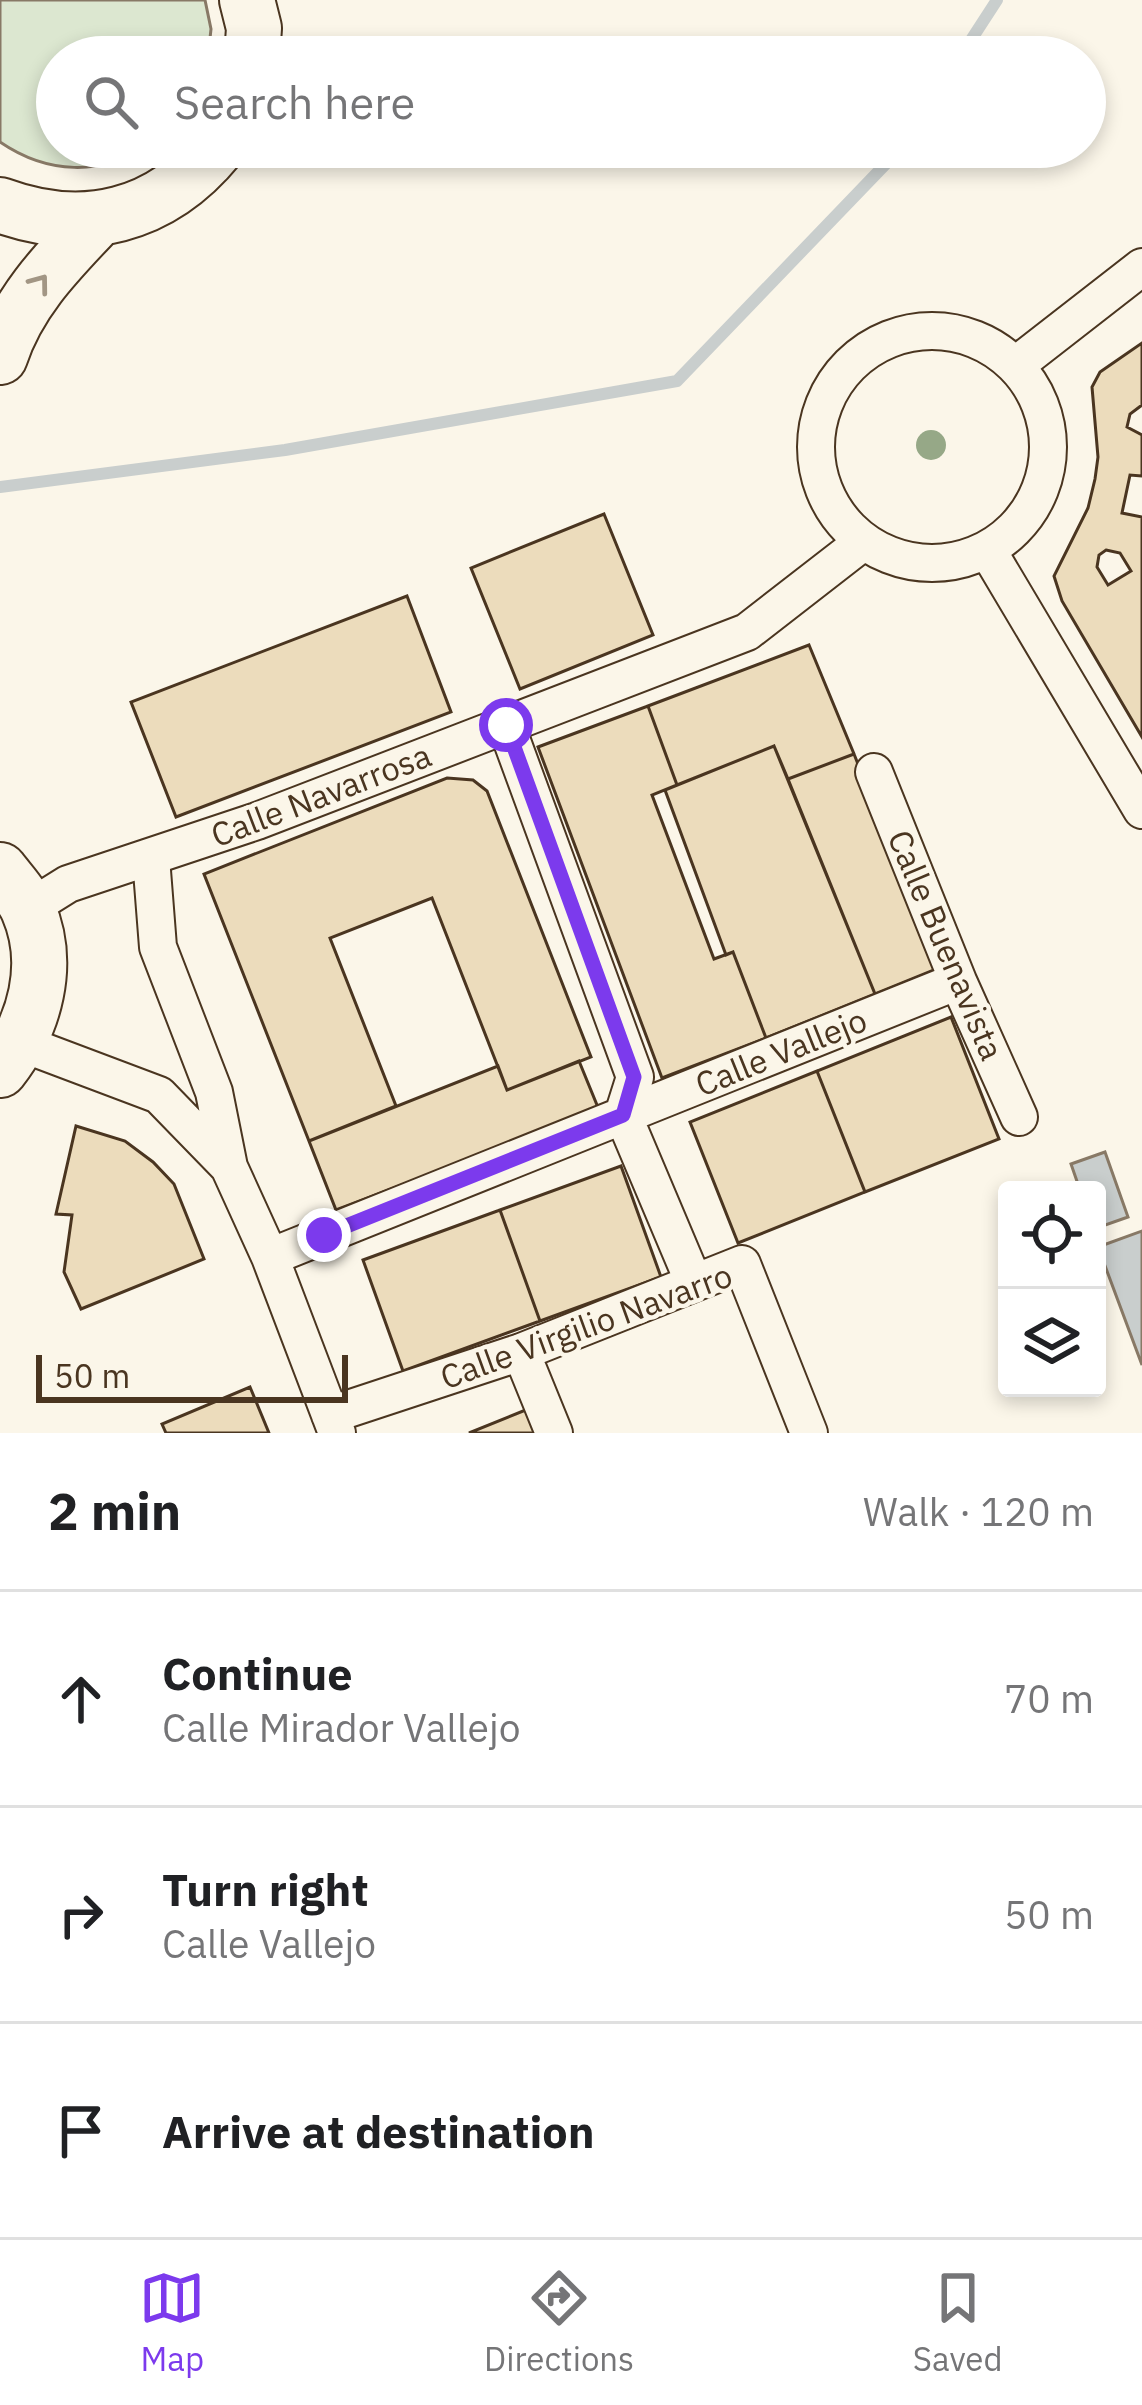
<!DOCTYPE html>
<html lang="en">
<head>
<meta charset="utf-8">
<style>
  :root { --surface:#fff; --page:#f2f2f2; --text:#202124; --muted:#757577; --line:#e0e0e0; --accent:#7c3aed }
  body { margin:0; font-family:"IBM Plex Sans",sans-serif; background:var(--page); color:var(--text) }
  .controls { position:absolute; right:36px; bottom:36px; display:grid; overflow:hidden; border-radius:12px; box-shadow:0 6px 18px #0003 }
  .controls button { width:108px; height:108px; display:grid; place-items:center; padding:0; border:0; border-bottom:3px solid var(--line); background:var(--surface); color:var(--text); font:60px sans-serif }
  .scale { position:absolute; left:36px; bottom:30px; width:312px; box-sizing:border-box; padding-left:12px; border:6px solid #4a3520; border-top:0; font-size:33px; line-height:42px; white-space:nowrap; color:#4a3520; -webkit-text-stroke:9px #fbf6e9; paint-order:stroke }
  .stop { position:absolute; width:36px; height:36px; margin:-27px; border:9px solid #7c3aed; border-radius:50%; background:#fff }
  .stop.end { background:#7c3aed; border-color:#fff; box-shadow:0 3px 12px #0008 }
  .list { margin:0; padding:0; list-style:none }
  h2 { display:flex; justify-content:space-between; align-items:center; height:156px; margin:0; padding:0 48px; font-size:51px }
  h2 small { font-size:39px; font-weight:400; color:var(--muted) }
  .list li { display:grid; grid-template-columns:78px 1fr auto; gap:36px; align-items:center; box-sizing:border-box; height:216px; padding:0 48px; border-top:3px solid var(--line) }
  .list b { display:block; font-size:45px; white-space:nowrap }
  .list p { margin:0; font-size:39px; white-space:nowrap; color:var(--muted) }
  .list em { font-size:39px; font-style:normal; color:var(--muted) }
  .icon { flex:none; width:66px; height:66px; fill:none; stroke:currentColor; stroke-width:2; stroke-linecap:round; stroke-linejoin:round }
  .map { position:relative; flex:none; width:1142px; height:1433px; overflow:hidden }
  .search { position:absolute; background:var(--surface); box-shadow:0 6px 18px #0003; left:36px; right:36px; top:36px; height:132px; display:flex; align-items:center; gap:30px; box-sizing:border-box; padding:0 42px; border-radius:66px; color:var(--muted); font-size:45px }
  .sheet { height:804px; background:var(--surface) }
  nav { display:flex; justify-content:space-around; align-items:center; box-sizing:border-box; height:168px; border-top:3px solid var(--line); background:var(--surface); font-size:33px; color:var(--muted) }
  nav a { display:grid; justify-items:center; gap:6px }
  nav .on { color:var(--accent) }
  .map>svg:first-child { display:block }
  .green { fill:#dce7d0; stroke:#887966; stroke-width:3 }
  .water { fill:#c9cecd; stroke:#887966; stroke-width:3 }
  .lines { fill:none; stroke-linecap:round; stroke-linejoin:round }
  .stream { stroke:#c9cecd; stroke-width:12 }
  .building { fill:#ecdcbc; stroke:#4a3520; stroke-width:3; fill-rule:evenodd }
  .street-casing { stroke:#4a3520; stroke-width:40 }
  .secondary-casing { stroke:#4a3520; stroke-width:58 }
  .street { stroke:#fbf6e9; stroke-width:36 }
  .secondary { stroke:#fbf6e9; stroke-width:54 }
  .tree { fill:#96a887 }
  .oneway { stroke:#a29684 }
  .route { stroke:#7c3aed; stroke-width:15 }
  .labels { text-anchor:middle; stroke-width:9; stroke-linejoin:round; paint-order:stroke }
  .street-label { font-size:33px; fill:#4a3520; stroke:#fbf6e9 }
</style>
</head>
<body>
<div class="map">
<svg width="1142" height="1433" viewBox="0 0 1142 1433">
  <rect width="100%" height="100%" fill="#fbf6e9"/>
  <!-- green -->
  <path class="green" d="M0,0H205L211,29L208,57H57V147H150C100,175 48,175 0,142Z"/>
  <!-- water -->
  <path class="water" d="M1105,1152L1128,1217L1097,1228V1190H1080L1071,1164Z
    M1142,1231V1365L1098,1247Z"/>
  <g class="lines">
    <!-- stream -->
    <path class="stream" d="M960,57L997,0
      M0,487L285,450L677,381L902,147"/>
  </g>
  <!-- building -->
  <path class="building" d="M1142,343V405L1130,414L1127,427L1142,435V476L1130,475L1122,513L1142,517V737L1062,601L1054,576L1088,508L1095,479L1098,457L1092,387L1100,372ZM1106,550L1120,553L1131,571L1108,585L1097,567L1099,555Z
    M604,514L653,635L520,689L471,568Z
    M407,596L451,712L176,817L131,702Z
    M809,645L854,754L788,779L774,746L677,785L648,706Z
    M648,706L677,785L652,795L714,959L733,952L766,1038L662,1078L538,747Z
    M774,746L875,994L766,1038L733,952L726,955L665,790Z
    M854,754L939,968L875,994L788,779Z
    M447,778L473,780L487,791L591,1057L507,1090L432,898L330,938L396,1106L309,1141L204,874Z
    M951,1017L999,1139L865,1192L817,1071Z
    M579,1061L599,1110L336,1210L309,1141L498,1066L507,1090Z
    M817,1071L865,1192L738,1243L690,1122Z
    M76,1126L125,1141L153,1162L174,1184L204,1259L81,1309L64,1272L72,1215L56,1214Z
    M621,1166L661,1277L540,1321L500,1210Z
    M500,1210L540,1321L403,1371L363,1260Z
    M250,1387L269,1433H166L162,1424Z
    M528,1409L537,1433H469Z"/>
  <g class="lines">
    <defs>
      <path id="street" d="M816 447a116 116 0 1 1 232 0a116 116 0 1 1-232 0Z
        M1016,365L1142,267
        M988,551L1142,810
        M506,725L635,1077L623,1115L694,1283
        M874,772L958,981L1019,1117
        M151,858L158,947L214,1092L229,1167
        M28,909L68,884L257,821L747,632L863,542
        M21,1043L159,1095L229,1167L270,1257L337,1433
        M270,1257L958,981
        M521,1352L554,1433
        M330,1415L521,1352L742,1264L809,1433"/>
      <path id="secondary" d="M247,0L254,28L252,57
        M0,205C84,236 161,217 218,147
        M0,357C18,301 58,261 97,220
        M0,870C9,882 22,895 28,909C52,964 35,1025 0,1070"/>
    </defs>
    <!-- street casing -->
    <use href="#street" class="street-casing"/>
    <!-- secondary casing -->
    <use href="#secondary" class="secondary-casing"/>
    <!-- street -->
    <use href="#street" class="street"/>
    <!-- secondary -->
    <use href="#secondary" class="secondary"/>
  </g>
  <!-- trees -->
  <circle class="tree" cx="931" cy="445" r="15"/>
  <!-- one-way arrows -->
  <defs><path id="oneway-chevron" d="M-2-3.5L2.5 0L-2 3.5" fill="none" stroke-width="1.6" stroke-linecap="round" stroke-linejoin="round" transform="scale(3)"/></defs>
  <use class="oneway" href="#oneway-chevron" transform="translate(40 283) rotate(-53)"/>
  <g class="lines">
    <!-- route -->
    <path class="route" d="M324,1235L623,1115L634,1077L506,725"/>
  </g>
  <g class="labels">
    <!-- street labels -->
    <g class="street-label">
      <text transform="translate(321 795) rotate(-21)" y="12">Calle Navarrosa</text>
      <text transform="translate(946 945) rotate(67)" y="12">Calle Buenavista</text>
      <text transform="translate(781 1052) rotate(-22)" y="12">Calle Vallejo</text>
      <text transform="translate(586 1326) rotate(-20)" y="12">Calle Virgilio Navarro</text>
    </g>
  </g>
</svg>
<div class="controls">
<button><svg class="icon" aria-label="locate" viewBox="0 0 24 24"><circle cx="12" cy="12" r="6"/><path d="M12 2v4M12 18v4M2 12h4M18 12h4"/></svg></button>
<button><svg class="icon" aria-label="layers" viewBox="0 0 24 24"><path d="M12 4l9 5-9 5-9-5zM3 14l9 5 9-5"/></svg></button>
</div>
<div class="scale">50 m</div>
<div class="stop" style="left:506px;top:725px"></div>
<div class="stop end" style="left:324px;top:1235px"></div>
<div class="search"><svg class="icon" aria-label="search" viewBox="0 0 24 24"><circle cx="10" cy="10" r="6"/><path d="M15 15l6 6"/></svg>Search here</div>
</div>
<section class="sheet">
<h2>2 min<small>Walk · 120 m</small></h2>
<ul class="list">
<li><svg class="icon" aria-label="ahead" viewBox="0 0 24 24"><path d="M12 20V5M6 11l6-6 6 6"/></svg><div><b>Continue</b><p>Calle Mirador Vallejo</p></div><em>70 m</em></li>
<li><svg class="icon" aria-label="right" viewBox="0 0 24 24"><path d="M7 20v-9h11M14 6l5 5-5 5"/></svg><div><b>Turn right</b><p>Calle Vallejo</p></div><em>50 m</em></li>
<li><svg class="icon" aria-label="arrive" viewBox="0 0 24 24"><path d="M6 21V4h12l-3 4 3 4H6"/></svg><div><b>Arrive at destination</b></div></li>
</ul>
</section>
<nav>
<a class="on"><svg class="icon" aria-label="map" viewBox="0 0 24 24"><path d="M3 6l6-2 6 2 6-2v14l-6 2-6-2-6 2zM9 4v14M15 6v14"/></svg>Map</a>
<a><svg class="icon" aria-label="directions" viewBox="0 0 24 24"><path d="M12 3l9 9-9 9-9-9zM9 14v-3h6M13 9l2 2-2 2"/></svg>Directions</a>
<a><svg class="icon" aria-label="saved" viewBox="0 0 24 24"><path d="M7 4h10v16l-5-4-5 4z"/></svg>Saved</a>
</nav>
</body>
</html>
